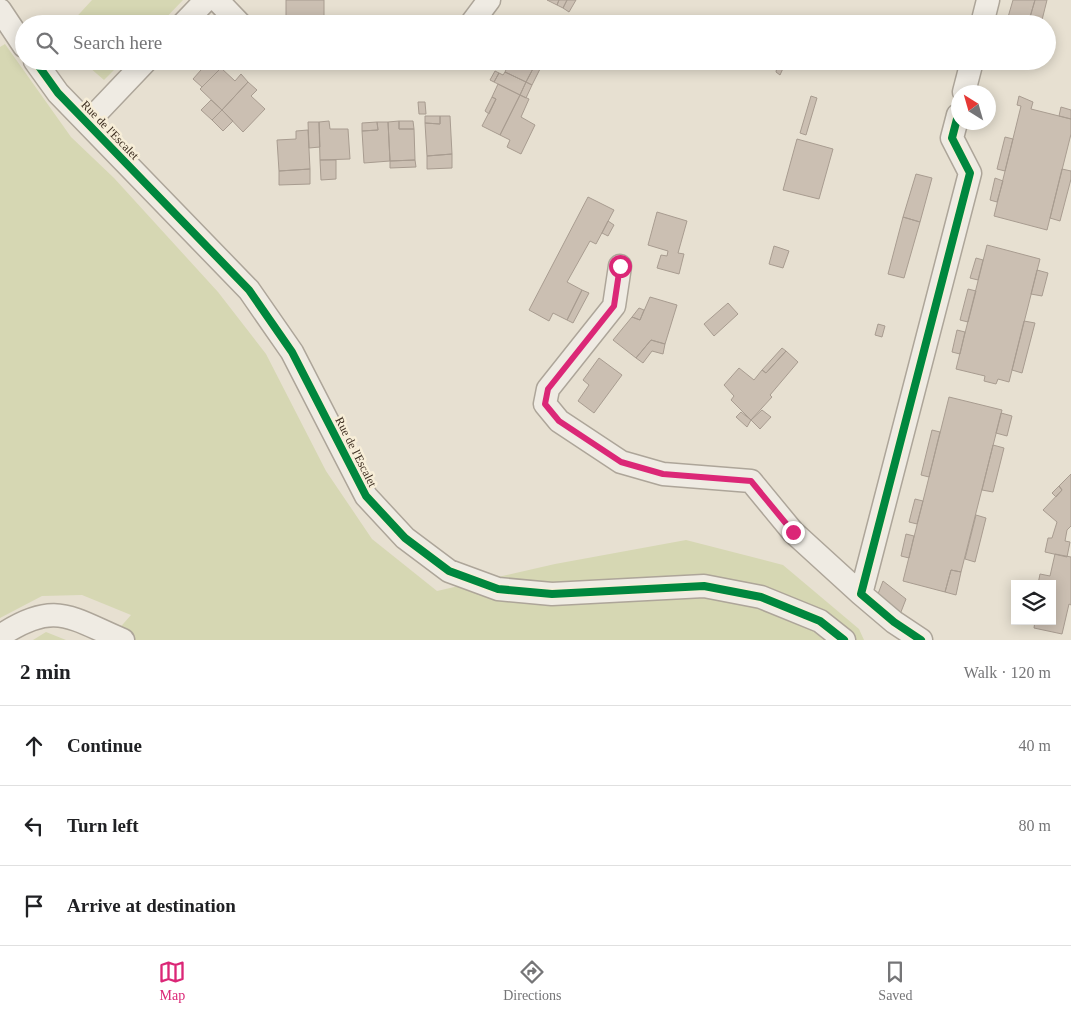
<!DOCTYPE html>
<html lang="en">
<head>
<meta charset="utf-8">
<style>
  :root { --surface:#fff; --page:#f6f6f6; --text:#202124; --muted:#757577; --line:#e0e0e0; --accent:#db2777 }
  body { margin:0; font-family:Georgia,serif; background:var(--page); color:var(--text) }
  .controls { position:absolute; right:15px; bottom:15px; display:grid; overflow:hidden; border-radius:0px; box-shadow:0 2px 12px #0003 }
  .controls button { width:45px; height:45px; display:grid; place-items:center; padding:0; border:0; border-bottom:1px solid var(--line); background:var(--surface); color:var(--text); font:25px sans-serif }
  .compass { position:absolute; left:951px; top:85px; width:45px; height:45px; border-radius:50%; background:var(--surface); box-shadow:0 2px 12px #0003; rotate:323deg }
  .stop { position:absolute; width:15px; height:15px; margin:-11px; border:4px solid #db2777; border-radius:50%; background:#fff }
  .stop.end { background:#db2777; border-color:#fff; box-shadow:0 1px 5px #0008 }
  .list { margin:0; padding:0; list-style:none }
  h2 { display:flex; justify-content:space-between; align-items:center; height:65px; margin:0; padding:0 20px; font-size:21px }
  h2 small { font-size:16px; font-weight:400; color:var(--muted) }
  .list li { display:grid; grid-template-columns:32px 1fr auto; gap:15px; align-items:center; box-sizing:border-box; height:80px; padding:0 20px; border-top:1px solid var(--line) }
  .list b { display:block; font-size:19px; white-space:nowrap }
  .list em { font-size:16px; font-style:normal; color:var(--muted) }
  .icon { flex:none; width:28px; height:28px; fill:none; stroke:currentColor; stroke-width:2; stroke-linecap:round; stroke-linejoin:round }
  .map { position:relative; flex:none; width:1071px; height:640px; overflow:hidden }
  .search { position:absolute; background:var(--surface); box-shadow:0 2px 12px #0003; left:15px; right:15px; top:15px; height:55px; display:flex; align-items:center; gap:12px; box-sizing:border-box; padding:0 18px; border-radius:28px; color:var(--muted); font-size:19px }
  .sheet { height:305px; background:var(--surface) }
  nav { display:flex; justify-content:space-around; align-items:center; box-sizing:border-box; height:70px; border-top:1px solid var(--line); background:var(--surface); font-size:14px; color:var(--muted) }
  nav a { display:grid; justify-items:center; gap:2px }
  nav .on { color:var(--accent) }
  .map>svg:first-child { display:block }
  .green { fill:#d6d7b3 }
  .building { fill:#cbbfb2; stroke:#a89c90 }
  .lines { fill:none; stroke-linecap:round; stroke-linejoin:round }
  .street-casing { stroke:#ada599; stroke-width:25 }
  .street { stroke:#efebe3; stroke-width:22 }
  .cycleway-casing { stroke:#f7eed8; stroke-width:11 }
  .cycleway { stroke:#00873e; stroke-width:8 }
  .route { stroke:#db2777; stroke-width:6 }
  .labels { text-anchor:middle; stroke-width:5; stroke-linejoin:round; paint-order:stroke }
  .street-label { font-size:12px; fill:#3d2e20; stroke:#f7eed8 }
</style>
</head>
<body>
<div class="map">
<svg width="1071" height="640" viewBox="0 0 1071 640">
  <rect width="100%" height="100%" fill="#e7e0d1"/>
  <!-- green -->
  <path class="green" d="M92,0H183L160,24H70Z
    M5,44L71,137L114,178L218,292L266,354L326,471L372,539L437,591L555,564L686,540L783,565L859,629L864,640H109L131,615L82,595L42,596L0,618V47Z
    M82,61H123L104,80Z
    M46,632L66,640H33Z"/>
  <!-- building -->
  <path class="building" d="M286,0H324V19H313V16L286,17Z
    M547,0H559L557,5Z
    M559,0H567L563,8L557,5Z
    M567,0H576L569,12L563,8Z
    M1013,0H1035L1028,24H1006Z
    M1035,0H1047L1042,20L1038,19L1036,24H1028Z
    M532,18L544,24H529Z
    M209,61L219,70L202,87L193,79Z
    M510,61H537L526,82L505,72Z
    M537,61H544L532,85L526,82Z
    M778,62L785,64L780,75L776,72Z
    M221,68L235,81L241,74L248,82L222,110L200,89Z
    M495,71L499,73L494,82L490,80Z
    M505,72L526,82L520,95L494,82L499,73L503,75Z
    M248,82L257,90L251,96L265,109L243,132L222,110Z
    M526,82L532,85L526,98L520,95Z
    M498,84L520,95L500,135L482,126L496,99L492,97Z
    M520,95L529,99L521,117L535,125L521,154L507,147L510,140L500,135Z
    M811,96L817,98L806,135L800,133Z
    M1019,96L1033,102L1031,109L1071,119V134L1047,230L994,216L1021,106L1017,105Z
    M492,97L496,99L489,114L485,111Z
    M211,100L222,110L212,120L201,110Z
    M418,102H425L426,114H419Z
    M1061,107L1071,110V119L1059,116Z
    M222,110L233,121L223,131L212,120Z
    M425,116H440V124L425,123Z
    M440,116H450L452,154L427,156L425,123L440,124Z
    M329,121L330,129H348L350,159L320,160L319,122Z
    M399,121V129H414L415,160L390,161L388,122Z
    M399,121H413L414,129H399Z
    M308,122H319L320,147L309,148Z
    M377,122L378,130L362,131V123Z
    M377,122H388L390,161L364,163L362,131L378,130Z
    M308,130L310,169L279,171L277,140L296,139V131Z
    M1005,137L1013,139L1005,171L997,169Z
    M797,139L833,149L819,199L783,190Z
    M452,154V168L427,169V156Z
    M320,160H336V179L321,180Z
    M415,160L416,167L390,168V161Z
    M310,169V184L279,185V171Z
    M1062,169L1071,171V179L1060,221L1050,218Z
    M916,174L932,178L920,222L903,217Z
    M995,178L1003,181L997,202L990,200Z
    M588,197L614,210L596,244L590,241L567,282L582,290L567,320L553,313L549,321L529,310Z
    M657,212L687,221L678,253L684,254L679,274L657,268L661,255L667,256L668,251L648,245Z
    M903,217L920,222L904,278L888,274Z
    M608,221L614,225L608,236L602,233Z
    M987,245L1040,259L1009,382L998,379L996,384L984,381L985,376L956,369Z
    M774,246L789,251L783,268L769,264Z
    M976,258L983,260L978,280L970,278Z
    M1037,270L1048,273L1042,296L1031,294Z
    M968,289L976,291L968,322L960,320Z
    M582,290L589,293L573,323L567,320Z
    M650,297L677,305L665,344L651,340L636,358L613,340L632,317L640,320Z
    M728,303L738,314L714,336L704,324Z
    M639,308L644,310L640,320L632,317Z
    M1024,321L1035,323L1022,373L1012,370Z
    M878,324L885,326L882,337L875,335Z
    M957,330L965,332L960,354L952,352Z
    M651,340L665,344L663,354L652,351L643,363L636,358Z
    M782,348L786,351L766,373L762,370Z
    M786,351L798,362L770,395L772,397L751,420L731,400L734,396L724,385L739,368L754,380L762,370L766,373Z
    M599,358L622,375L594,413L578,401L589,385L583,380Z
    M949,397L1002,410L961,572L951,570L945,592L903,581Z
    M762,410L771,417L760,429L751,420Z
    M741,412L751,420L747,427L736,417Z
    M1001,413L1012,416L1007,436L996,433Z
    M932,430L940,432L929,477L921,475Z
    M993,445L1004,448L993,492L982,490Z
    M1071,474V526L1067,530L1065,541L1070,542L1067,557L1045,552L1048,538H1052L1057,522L1043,510L1062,490L1059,486Z
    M1059,486L1062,490L1056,497L1052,493Z
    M915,499L923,501L917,524L909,522Z
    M976,515L986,518L975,562L965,559Z
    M906,534L914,536L909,558L901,556Z
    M1055,554L1071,557V605L1069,604L1062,634L1034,628L1035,621H1052V584H1038L1040,574L1050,576Z
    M951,570L961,572L956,595L945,592Z
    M883,581L906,599L899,617L876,599Z"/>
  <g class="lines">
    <defs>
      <path id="street" d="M217,0L240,24
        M0,10L24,46
        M183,24L206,0
        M471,24L489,0
        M982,24L988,0
        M35,61L58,93L249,290L292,352L366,496L405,538L449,571L498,589L552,594L704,586L761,597L820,621L844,640
        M964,92L972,61
        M88,122L146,61
        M620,266L614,306L548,389L545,404L559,421L621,462L663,474L751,481L793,532L861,594
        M0,636C54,600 69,617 123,640
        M921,640L894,622L861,594L970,173L952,138L958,115"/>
    </defs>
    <!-- street casing -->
    <use href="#street" class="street-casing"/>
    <!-- street -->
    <use href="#street" class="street"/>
    <defs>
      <path id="cycleway" d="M35,61L58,93L249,290L292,352L366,496L405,538L449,571L498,589L552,594L704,586L761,597L820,621L844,640
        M921,640L894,622L861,594L970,173L952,138L958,115"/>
    </defs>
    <!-- cycleway casing -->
    <use href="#cycleway" class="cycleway-casing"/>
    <!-- cycleway -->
    <use href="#cycleway" class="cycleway"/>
  </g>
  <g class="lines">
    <!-- route -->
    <path class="route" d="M620,266L614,306L548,389L545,404L559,421L621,462L663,474L751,481L793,532"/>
  </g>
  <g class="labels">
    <!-- street labels -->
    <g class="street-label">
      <text transform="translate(110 130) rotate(46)" y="4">Rue de l'Escalet</text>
      <text transform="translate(356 452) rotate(63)" y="4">Rue de l'Escalet</text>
    </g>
  </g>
</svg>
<div class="controls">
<button><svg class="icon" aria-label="layers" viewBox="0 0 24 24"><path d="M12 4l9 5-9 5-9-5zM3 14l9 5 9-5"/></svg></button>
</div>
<svg class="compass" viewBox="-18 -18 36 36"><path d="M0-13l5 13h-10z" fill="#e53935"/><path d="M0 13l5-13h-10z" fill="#757577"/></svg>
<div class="stop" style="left:620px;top:266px"></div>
<div class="stop end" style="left:793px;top:532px"></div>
<div class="search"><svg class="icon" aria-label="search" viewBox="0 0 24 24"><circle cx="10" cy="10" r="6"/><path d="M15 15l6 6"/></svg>Search here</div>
</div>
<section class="sheet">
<h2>2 min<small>Walk · 120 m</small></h2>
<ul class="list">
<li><svg class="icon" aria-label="ahead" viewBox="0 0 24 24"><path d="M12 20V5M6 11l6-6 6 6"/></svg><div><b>Continue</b></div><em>40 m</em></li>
<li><svg class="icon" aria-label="left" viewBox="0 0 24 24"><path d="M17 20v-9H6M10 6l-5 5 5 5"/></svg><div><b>Turn left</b></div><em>80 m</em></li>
<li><svg class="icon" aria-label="arrive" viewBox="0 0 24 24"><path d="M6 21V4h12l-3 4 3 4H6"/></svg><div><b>Arrive at destination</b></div></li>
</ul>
</section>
<nav>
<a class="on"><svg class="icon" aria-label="map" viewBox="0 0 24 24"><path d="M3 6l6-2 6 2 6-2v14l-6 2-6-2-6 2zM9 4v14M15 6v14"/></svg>Map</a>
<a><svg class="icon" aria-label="directions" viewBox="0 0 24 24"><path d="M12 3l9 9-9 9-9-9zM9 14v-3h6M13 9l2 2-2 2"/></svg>Directions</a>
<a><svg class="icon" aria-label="saved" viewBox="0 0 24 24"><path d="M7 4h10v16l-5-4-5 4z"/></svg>Saved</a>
</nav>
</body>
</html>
